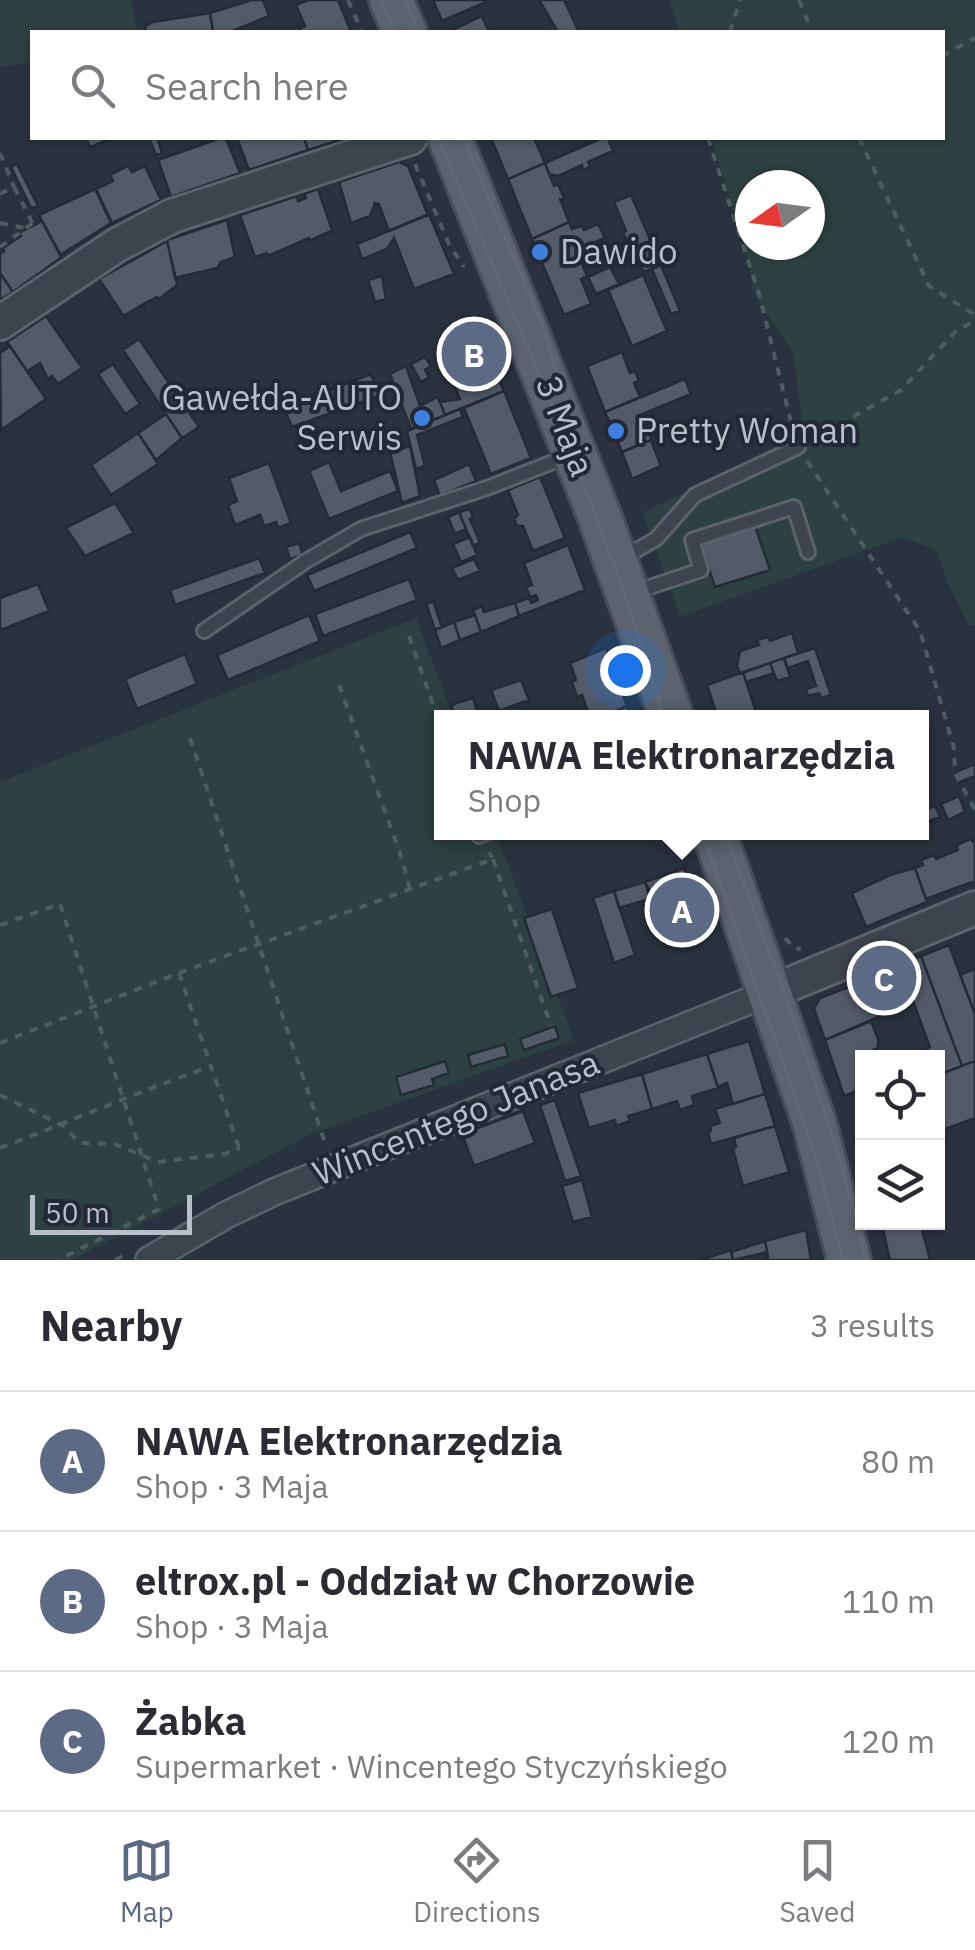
<!DOCTYPE html>
<html lang="en">
<head>
<meta charset="utf-8">
<style>
  :root { --surface:#fff; --page:#f2f2f3; --text:#2b2b33; --muted:#7c7c81; --line:#e1e1e2; --accent:#5d6a86 }
  body { margin:0; font-family:"IBM Plex Sans",sans-serif; background:var(--page); color:var(--text) }
  .controls { position:absolute; right:30px; bottom:30px; display:grid; overflow:hidden; border-radius:0px; box-shadow:0 2px 8px #0004 }
  .controls button { width:90px; height:90px; display:grid; place-items:center; padding:0; border:0; border-bottom:2px solid var(--line); background:var(--surface); color:var(--text); font:50px sans-serif }
  .compass { position:absolute; left:735px; top:170px; width:90px; height:90px; border-radius:50%; background:var(--surface); box-shadow:0 2px 8px #0004; rotate:256deg }
  .scale { position:absolute; left:30px; bottom:25px; width:162px; box-sizing:border-box; padding-left:10px; border:5px solid #b9bfc9; border-top:0; font-size:28px; line-height:35px; white-space:nowrap; color:#b9bfc9; -webkit-text-stroke:8px #222934; paint-order:stroke }
  .you { position:absolute; left:625px; top:670px; width:35px; height:35px; margin:-25px; border:8px solid #fff; border-radius:50%; background:#1a73e8; box-shadow:0 0 0 15px #1a73e833 }
  .badge { display:grid; place-items:center; width:65px; height:65px; border-radius:50%; background:var(--accent); color:#fff; font-size:32px; font-weight:700 }
  .pin { position:absolute; translate:-50% -50%; border:5px solid #fff; box-shadow:0 2px 10px #0006 }
  .popup { position:absolute; left:434px; top:710px; width:495px; height:130px; box-sizing:border-box; display:grid; place-content:center; border-radius:0px; background:var(--surface); filter:drop-shadow(0 2px 8px #0005); font-size:32px; white-space:nowrap; color:var(--muted) }
  .popup b { font-size:38px; color:var(--text) }
  .popup::after { content:''; position:absolute; left:50%; top:100%; margin-left:-20px; border:20px solid transparent; border-top-color:var(--surface) }
  .list { margin:0; padding:0; list-style:none }
  h2 { display:flex; justify-content:space-between; align-items:center; height:130px; margin:0; padding:0 40px; font-size:42px }
  h2 small { font-size:32px; font-weight:400; color:var(--muted) }
  .list li { display:grid; grid-template-columns:65px 1fr auto; gap:30px; align-items:center; box-sizing:border-box; height:140px; padding:0 40px; border-top:2px solid var(--line) }
  .list b { display:block; font-size:38px; white-space:nowrap }
  .list p { margin:0; font-size:32px; white-space:nowrap; color:var(--muted) }
  .list em { font-size:32px; font-style:normal; color:var(--muted) }
  .icon { flex:none; width:55px; height:55px; fill:none; stroke:currentColor; stroke-width:2; stroke-linecap:round; stroke-linejoin:round }
  .map { position:relative; flex:none; width:975px; height:1260px; overflow:hidden }
  .search { position:absolute; background:var(--surface); box-shadow:0 2px 8px #0004; left:30px; right:30px; top:30px; height:110px; display:flex; align-items:center; gap:25px; box-sizing:border-box; padding:0 35px; border-radius:0px; color:var(--muted); font-size:38px }
  .sheet { height:550px; background:var(--surface) }
  nav { display:flex; justify-content:space-around; align-items:center; box-sizing:border-box; height:140px; border-top:2px solid var(--line); background:var(--surface); font-size:28px; color:var(--muted) }
  nav a { display:grid; justify-items:center; gap:5px }
  nav .on { color:var(--accent) }
  .map>svg:first-child { display:block }
  .green { fill:#2e4041; fill-rule:evenodd }
  .building { fill:#535b69; stroke:#242b36; stroke-width:2.5 }
  .lines { fill:none; stroke-linecap:round; stroke-linejoin:round }
  .service-casing { stroke:#5b626c; stroke-width:18 }
  .minor-casing { stroke:#5b626c; stroke-width:30 }
  .tertiary-casing { stroke:#5b626c; stroke-width:38 }
  .primary-casing { stroke:#464d58; stroke-width:48 }
  .path { stroke:#4d5d60; stroke-width:4; stroke-dasharray:8 8; stroke-linecap:butt }
  .service { stroke:#3d444e; stroke-width:12 }
  .minor { stroke:#3d444e; stroke-width:25 }
  .tertiary { stroke:#3d444e; stroke-width:32 }
  .primary { stroke:#5b636e; stroke-width:42 }
  .tram { stroke:#616a77; stroke-width:2.5 }
  .shop-dot { fill:#3f7fe0; stroke:#222934; stroke-width:4 }
  .labels { text-anchor:middle; stroke-width:8; stroke-linejoin:round; paint-order:stroke }
  .poi-label { font-size:35px; fill:#b9bfc9; stroke:#222934; text-anchor:start }
  .street-label { font-size:35px; fill:#b9bfc9; stroke:#222934 }
</style>
</head>
<body>
<div class="map">
<svg width="975" height="1260" viewBox="0 0 975 1260">
  <rect width="100%" height="100%" fill="#29323e"/>
  <!-- green -->
  <path class="green" d="M0,0H131L138,32H32V62L0,67Z
    M669,0H975V625L969,626L949,586L937,551L903,537L680,617L643,512L804,437L793,352L756,298L747,256L712,138H942V32H679ZM750,185H810V245H750Z
    M416,618L453,717L442,718V832L496,833L574,1040L311,1134L73,1260H0V782Z"/>
  <!-- building -->
  <path class="building" d="M252,0H263L269,16L230,32H213L210,13Z
    M308,0H338L351,32H302L300,28L305,26L296,5Z
    M433,0H485L486,2L442,21Z
    M539,0H564L579,32H558Z
    M210,13L213,32H145L146,26L153,22Z
    M482,16L489,32H447Z
    M86,138H108V140L90,147Z
    M149,138H157L162,153L156,155Z
    M221,138H226L240,173L171,197L158,160Z
    M237,138H304L308,150L249,170Z
    M304,138H343V139L308,150Z
    M491,138H534L545,163L508,179Z
    M602,138H608L613,151L588,162L590,167L583,170L582,165L558,176L549,174L545,163Z
    M399,162L408,166L428,215L389,231L379,204L375,203L370,216L351,223L339,182Z
    M545,163L554,186L558,184L564,198L560,199L569,222L532,239L508,179Z
    M17,164L38,206L31,208L11,167Z
    M128,166L132,172L145,166L161,200L112,223L96,189L113,181L110,175Z
    M95,189L111,223L60,255L39,215Z
    M318,189L333,233L331,231L309,241V238L268,256L267,253L256,257V260L240,215L297,196L298,201L306,198L304,194Z
    M631,195L661,265L644,272L623,233L626,231L614,202Z
    M429,214L454,274L414,289L394,238L387,249L362,259L357,244Z
    M227,220L235,257L221,262L217,268L175,278L167,240Z
    M42,221L62,257L13,292L0,273V254L4,251L3,248L21,236L19,233Z
    M569,222L572,229L582,226L584,230L598,224L605,238L576,250L587,276L581,279L591,304L564,315L532,239Z
    M167,241L178,288L176,286L159,299L157,297L144,304V307L142,305L125,315V318L99,279Z
    M661,265L680,311L671,314L652,269Z
    M610,267L619,284L596,294L588,277Z
    M0,273L13,292L0,300Z
    M643,275L667,331L632,346L608,290Z
    M382,276L386,299L375,302L368,280Z
    M46,316L82,368L58,384L52,376L48,379L40,363L27,371L7,342Z
    M479,334L504,391L445,415L440,402L460,399L438,350Z
    M139,339L199,427L182,438L123,350Z
    M10,346L46,399L1,430L0,353Z
    M622,352L630,373L635,371L639,381L634,383L640,397L605,412L587,366Z
    M425,357L431,366L425,370L429,377L421,382L411,364Z
    M113,364L140,404L125,414L98,374Z
    M406,366L420,406L438,397L445,415L411,429L390,374Z
    M371,374L379,396L292,427L284,408Z
    M685,379L691,394L640,415L644,426L648,424L651,440L622,452L605,412Z
    M504,391L531,458L491,474L464,408Z
    M460,409L463,417L417,435L425,466L416,469L407,431Z
    M166,414L182,438L156,460L138,433Z
    M138,433L158,464L111,495L91,465Z
    M651,440L661,466L632,479L622,452Z
    M410,446L420,496L402,503L390,452Z
    M329,462L341,491L390,471L398,491L329,519L309,471Z
    M269,463L291,523L278,528L276,522L264,526L260,515L235,525L228,505L237,501L229,478Z
    M469,464L476,481L440,496L434,480Z
    M540,477L565,538L533,551L523,526H517L514,519L518,515L508,490Z
    M115,503L134,533L85,556L66,528Z
    M470,509L473,517L470,519L480,543L473,546L459,512Z
    M459,512L466,529L455,534L448,517Z
    M755,526L770,570L715,587L701,545Z
    M410,532L417,548L314,591L307,575Z
    M470,537L477,555L461,562L453,544Z
    M299,543L303,555L290,559L286,547Z
    M568,545L585,590L519,616L515,603L529,598L531,603L538,600L536,595L530,597L526,587L532,585L524,563Z
    M259,558L265,573L175,605L170,590Z
    M474,559L480,571L458,580L452,568Z
    M409,579L417,600L323,636L315,614Z
    M38,584L49,611L0,630V598Z
    M433,601L442,627L435,630L426,604Z
    M515,603L519,616L481,632L473,610L482,606L484,612Z
    M309,615L320,641L228,680L217,655Z
    M475,615L481,632L460,640L454,622Z
    M454,622L460,640L441,648L435,630Z
    M792,633L798,653L740,674L737,666L740,651L759,645L757,640L768,637L770,641Z
    M606,648L627,706L600,718H590L582,695L577,697L572,682L576,680L570,663Z
    M815,648L831,695L821,698L819,693L808,696L806,689L816,686L808,661L788,668L784,658Z
    M185,654L197,684L137,709L125,679Z
    M784,658L790,677L777,681L770,663Z
    M770,663L774,673L746,682L743,672Z
    M743,672L756,712L761,710L764,718H718L707,685Z
    M521,680L529,700L499,711L491,690Z
    M473,698L479,718H455L451,705Z
    M627,706L631,718H600Z
    M975,764V776L960,782L956,772Z
    M959,796L965,812L948,820L941,804Z
    M922,805L924,810L935,806L940,817L922,824Z
    M970,839L975,843V881L926,899L915,868L923,865L921,860L934,855L936,859L958,850L957,845Z
    M684,868L706,933L667,947L662,933L658,934L650,911L655,910L653,897L645,882Z
    M915,868L927,902L866,927L852,893L890,875Z
    M645,882L649,895L646,900L619,908L614,891Z
    M614,891L635,955L614,963L593,898Z
    M552,909L578,988L551,997L524,918Z
    M949,945L975,1014V1061L962,1066L921,956Z
    M921,956L962,1066L938,1075V1058L911,1055L930,1047L910,993L914,991L903,963Z
    M903,963L914,991L910,993L914,1004L885,1014L869,975Z
    M975,969V1014L960,975Z
    M872,978L885,1014L825,1040L814,1009L820,998Z
    M871,1021L878,1039V1048L873,1050L875,1058H862V1089L844,1096L825,1040Z
    M555,1026L559,1038L524,1050L520,1039Z
    M749,1041L765,1094L733,1104L727,1083L718,1087L707,1054Z
    M505,1044L508,1056L471,1067L468,1055Z
    M707,1054L718,1088L692,1096L694,1105L680,1110L677,1101L652,1109L642,1074Z
    M445,1061L449,1073L432,1079L434,1085L401,1095L396,1077Z
    M975,1061V1118L940,1131L938,1075Z
    M642,1074L652,1109L628,1116L630,1121L616,1126L615,1120L589,1128L578,1093Z
    M765,1094L775,1126L711,1144L708,1132L711,1131L710,1126L720,1123L715,1109Z
    M555,1100L581,1176L565,1181L540,1105Z
    M523,1111L535,1143L474,1166L462,1134Z
    M775,1126L789,1172L743,1186L733,1149L736,1147L734,1138Z
    M582,1180L592,1217L573,1222L562,1186Z
    M893,1222H920L930,1260H890L882,1225Z
    M806,1230L811,1260H764L768,1257L765,1241Z
    M765,1241L767,1251L764,1253L733,1260L731,1252Z
    M731,1250L733,1260H700Z"/>
  <g class="lines">
    <defs>
      <path id="service" d="M621,559L656,539L695,495L798,447
        M632,593L701,570L692,540L794,507L808,552
        M204,631L306,561L361,529L487,488L568,456
        M479,836L489,832"/>
      <path id="minor" d="M149,1260L226,1215L274,1192L771,992"/>
      <path id="tertiary" d="M0,323L117,245L172,216L410,138
        M771,992L975,908"/>
      <path id="primary" d="M391,0L405,32
        M450,138L599,515L672,718
        M714,832L815,1125L849,1260"/>
    </defs>
    <!-- service casing -->
    <use href="#service" class="service-casing"/>
    <!-- minor casing -->
    <use href="#minor" class="minor-casing"/>
    <!-- tertiary casing -->
    <use href="#tertiary" class="tertiary-casing"/>
    <!-- primary casing -->
    <use href="#primary" class="primary-casing"/>
    <!-- path -->
    <path class="path" d="M348,0L362,32
      M799,0L812,32
      M730,32L740,0
      M942,56L975,38
      M708,138L759,294L793,430
      M859,138L929,286L975,315
      M0,153L14,187
      M415,164L449,244L464,267
      M0,194L14,187L33,224
      M0,223L24,228
      M0,247L37,220
      M811,440L901,390L956,331L975,321
      M807,461L920,631L954,748L955,773L975,810
      M409,636L442,730
      M339,685L401,856L410,889
      M190,738L326,1146
      M493,859L551,1026
      M0,925L60,904L159,1209L58,1260
      M785,938L794,948L801,949
      M179,973L239,1148
      M0,1043L179,973L493,859L489,852
      M0,1095L62,1125L80,1143L114,1144L158,1162L224,1154L240,1148
      M0,1148C71,1121 140,1091 212,1066
      M115,1260L126,1254"/>
    <!-- service -->
    <use href="#service" class="service"/>
    <!-- minor -->
    <use href="#minor" class="minor"/>
    <!-- tertiary -->
    <use href="#tertiary" class="tertiary"/>
    <!-- primary -->
    <use href="#primary" class="primary"/>
    <!-- tram -->
    <path class="tram" d="M381,0L395,32
      M405,0L419,32
      M438,138C520,328 606,519 664,718
      M463,138L543,327L571,422
      M702,832L815,1154L843,1260
      M725,832C776,973 833,1114 866,1260"/>
  </g>
  <!-- markers -->
  <g class="shop-dot">
    <circle cx="540" cy="252" r="10"/>
    <circle cx="422" cy="418" r="10"/>
    <circle cx="616" cy="431" r="10"/>
  </g>
  <g class="labels">
    <!-- poi labels -->
    <g class="poi-label">
      <text x="560" y="264">Dawido</text>
      <text x="402" y="410" text-anchor="end">Gawełda-AUTO<tspan x="402" dy="40">Serwis</tspan></text>
      <text x="636" y="443">Pretty Woman</text>
    </g>
    <!-- street labels -->
    <g class="street-label">
      <text transform="translate(565 426) rotate(69)" y="12">3 Maja</text>
      <text transform="translate(456 1118) rotate(-22)" y="12">Wincentego Janasa</text>
    </g>
  </g>
</svg>
<div class="controls">
<button><svg class="icon" aria-label="locate" viewBox="0 0 24 24"><circle cx="12" cy="12" r="6"/><path d="M12 2v4M12 18v4M2 12h4M18 12h4"/></svg></button>
<button><svg class="icon" aria-label="layers" viewBox="0 0 24 24"><path d="M12 4l9 5-9 5-9-5zM3 14l9 5 9-5"/></svg></button>
</div>
<svg class="compass" viewBox="-18 -18 36 36"><path d="M0-13l5 13h-10z" fill="#e53935"/><path d="M0 13l5-13h-10z" fill="#7c7c81"/></svg>
<div class="scale">50 m</div>
<div class="you"></div>
<div class="pin badge" style="left:682px;top:910px">A</div>
<div class="popup"><b>NAWA Elektronarzędzia</b>Shop</div>
<div class="pin badge" style="left:474px;top:354px">B</div>
<div class="pin badge" style="left:884px;top:978px">C</div>
<div class="search"><svg class="icon" aria-label="search" viewBox="0 0 24 24"><circle cx="10" cy="10" r="6"/><path d="M15 15l6 6"/></svg>Search here</div>
</div>
<section class="sheet">
<h2>Nearby<small>3 results</small></h2>
<ul class="list">
<li><span class="badge">A</span><div><b>NAWA Elektronarzędzia</b><p>Shop · 3 Maja</p></div><em>80 m</em></li>
<li><span class="badge">B</span><div><b>eltrox.pl - Oddział w Chorzowie</b><p>Shop · 3 Maja</p></div><em>110 m</em></li>
<li><span class="badge">C</span><div><b>Żabka</b><p>Supermarket · Wincentego Styczyńskiego</p></div><em>120 m</em></li>
</ul>
</section>
<nav>
<a class="on"><svg class="icon" aria-label="map" viewBox="0 0 24 24"><path d="M3 6l6-2 6 2 6-2v14l-6 2-6-2-6 2zM9 4v14M15 6v14"/></svg>Map</a>
<a><svg class="icon" aria-label="directions" viewBox="0 0 24 24"><path d="M12 3l9 9-9 9-9-9zM9 14v-3h6M13 9l2 2-2 2"/></svg>Directions</a>
<a><svg class="icon" aria-label="saved" viewBox="0 0 24 24"><path d="M7 4h10v16l-5-4-5 4z"/></svg>Saved</a>
</nav>
</body>
</html>
